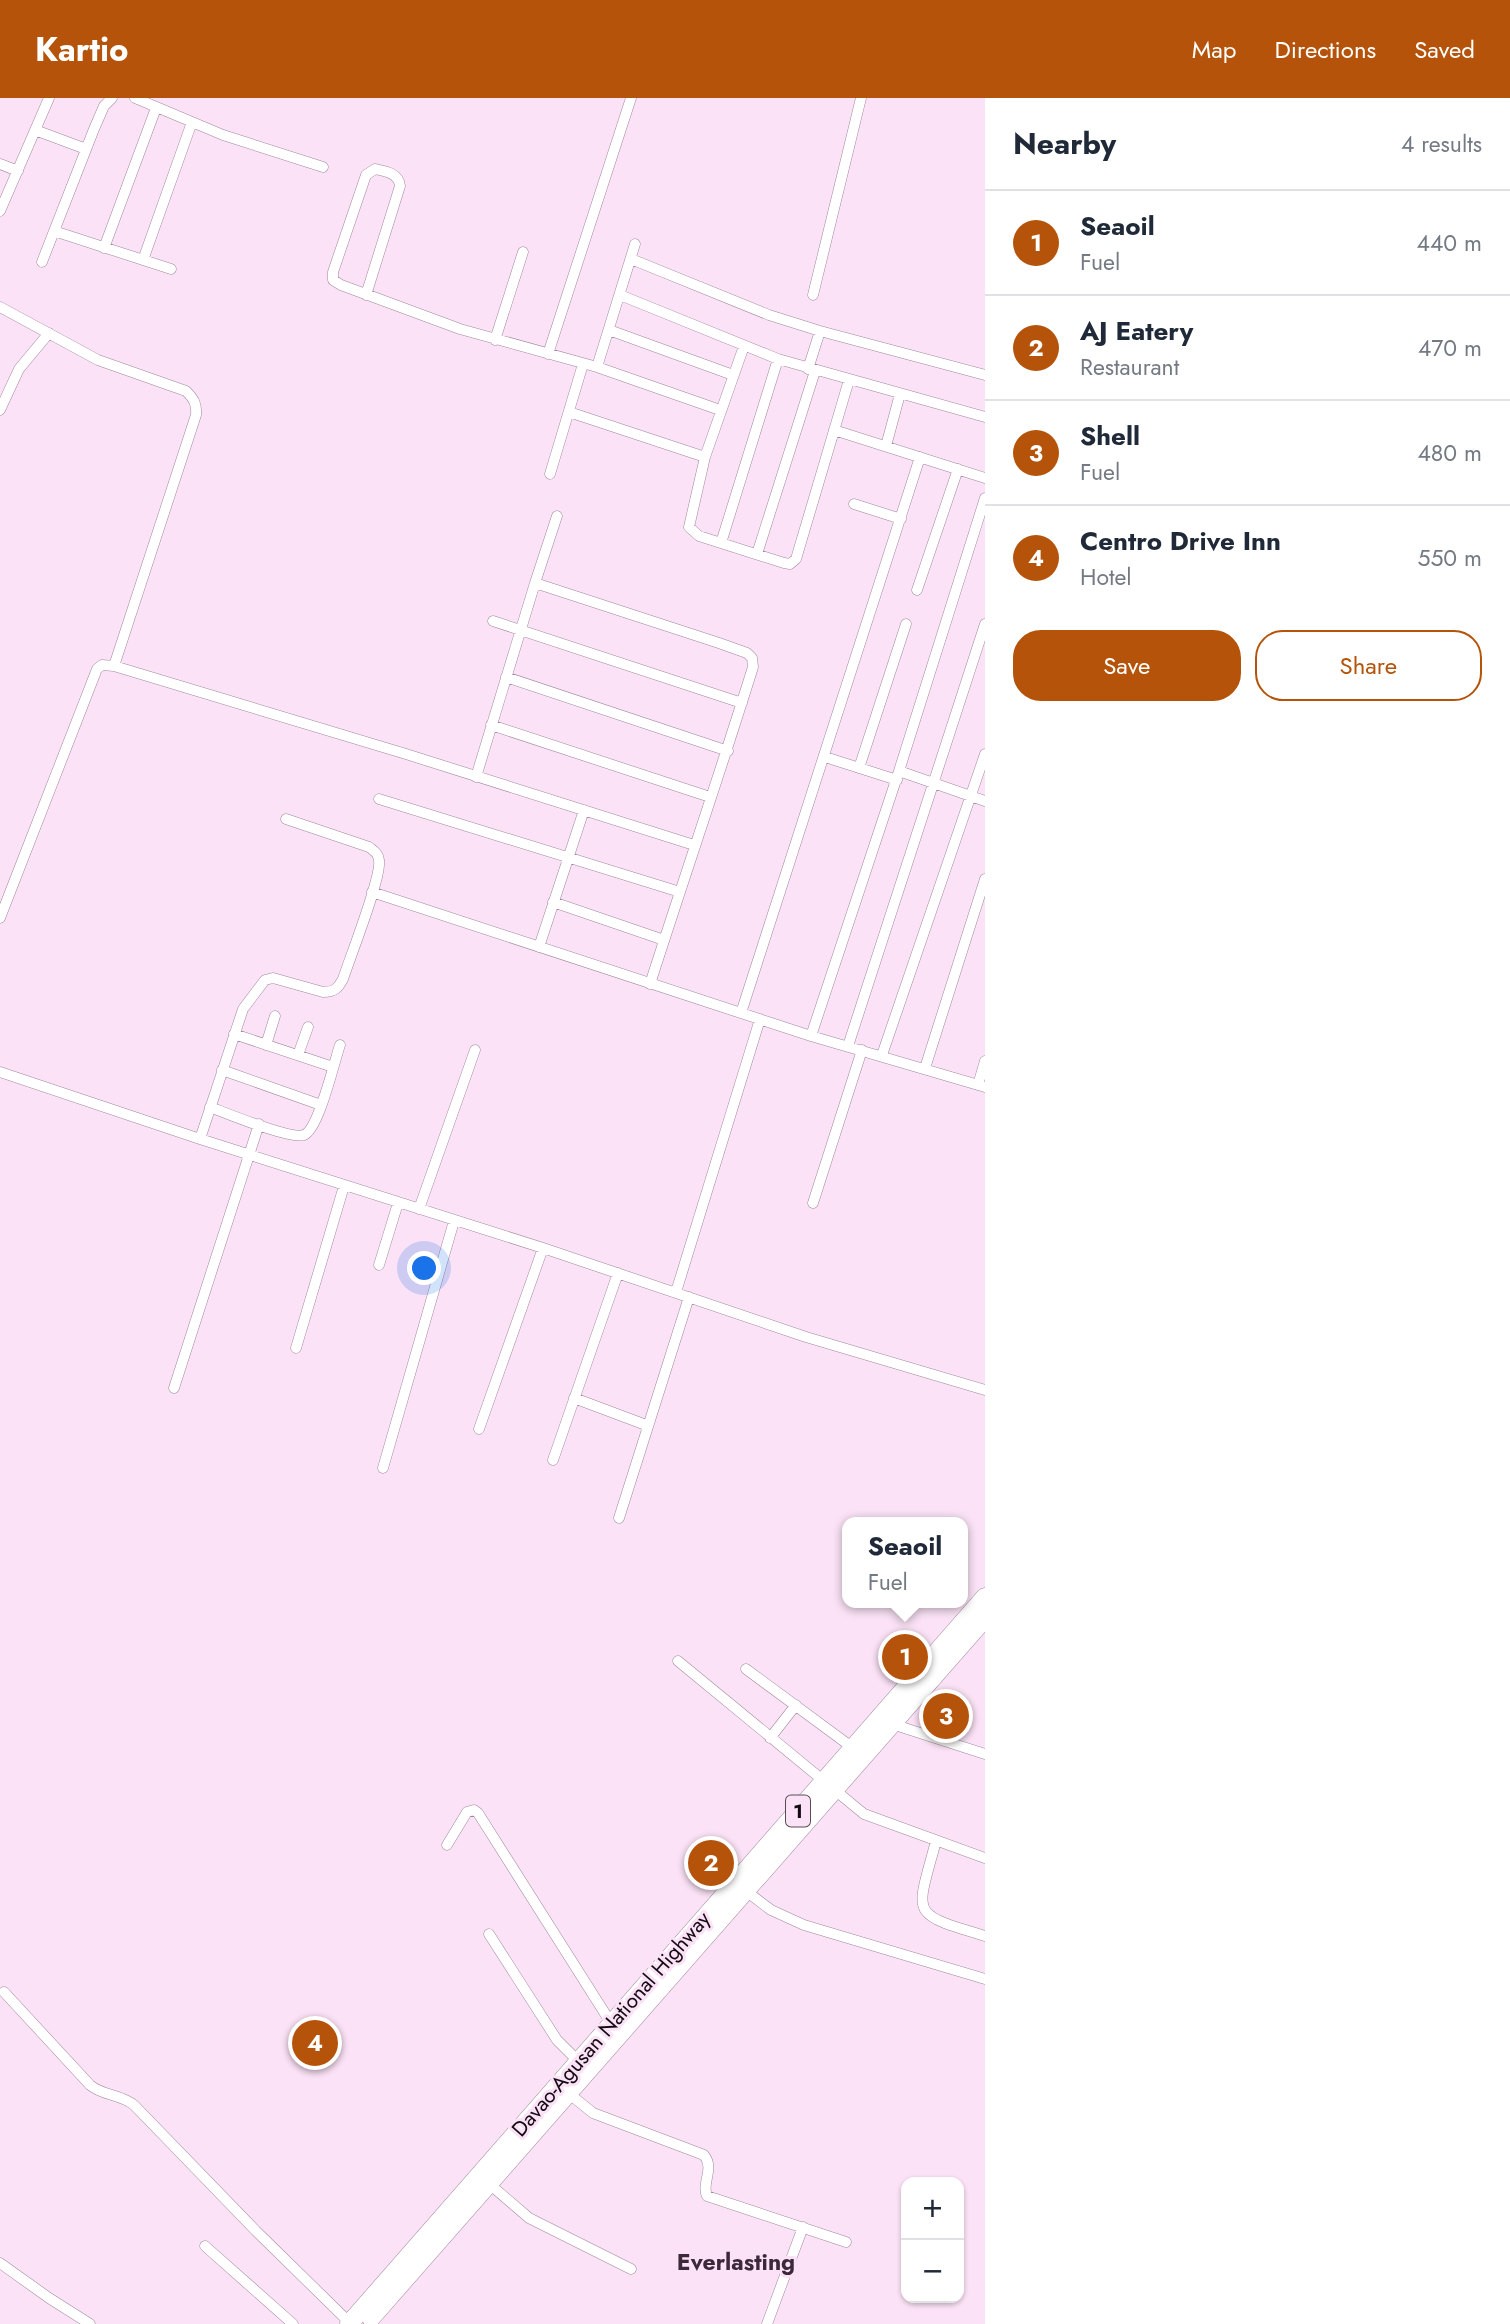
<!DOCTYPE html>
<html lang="en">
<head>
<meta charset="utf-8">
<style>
  :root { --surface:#fff; --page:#f2f2f3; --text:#1f2937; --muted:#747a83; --line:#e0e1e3; --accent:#b45309 }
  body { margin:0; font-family:Jost,sans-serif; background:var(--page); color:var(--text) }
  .controls { position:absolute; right:21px; bottom:21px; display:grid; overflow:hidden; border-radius:14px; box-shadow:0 2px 5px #0004 }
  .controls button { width:63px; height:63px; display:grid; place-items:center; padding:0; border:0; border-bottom:2px solid var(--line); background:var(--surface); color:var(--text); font:35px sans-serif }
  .you { position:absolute; left:425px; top:1171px; width:24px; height:24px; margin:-18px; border:5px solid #fff; border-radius:50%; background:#1a73e8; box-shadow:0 0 0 10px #1a73e833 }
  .badge { display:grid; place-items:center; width:46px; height:46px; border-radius:50%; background:var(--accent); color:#fff; font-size:23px; font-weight:700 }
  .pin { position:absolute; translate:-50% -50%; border:4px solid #fff; box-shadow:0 2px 7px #0006 }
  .popup { position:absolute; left:842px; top:1419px; width:126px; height:91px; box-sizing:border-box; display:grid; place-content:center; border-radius:14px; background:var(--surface); filter:drop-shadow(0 2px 5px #0005); font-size:23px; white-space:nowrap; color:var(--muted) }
  .popup b { font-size:26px; color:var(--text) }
  .popup::after { content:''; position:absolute; left:50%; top:100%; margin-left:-14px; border:14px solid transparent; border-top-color:var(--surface) }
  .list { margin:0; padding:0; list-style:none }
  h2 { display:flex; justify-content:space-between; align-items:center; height:91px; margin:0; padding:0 28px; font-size:30px }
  h2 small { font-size:23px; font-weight:400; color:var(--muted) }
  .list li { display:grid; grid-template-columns:46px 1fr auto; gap:21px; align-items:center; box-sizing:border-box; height:105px; padding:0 28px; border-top:2px solid var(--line) }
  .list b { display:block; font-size:26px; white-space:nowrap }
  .list p { margin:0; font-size:23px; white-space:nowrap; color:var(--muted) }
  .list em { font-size:23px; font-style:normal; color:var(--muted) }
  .actions { display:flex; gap:14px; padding:21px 28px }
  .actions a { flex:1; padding:16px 0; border:2px solid var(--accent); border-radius:28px; text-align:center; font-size:24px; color:var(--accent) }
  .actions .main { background:var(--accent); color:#fff }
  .map { position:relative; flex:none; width:985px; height:2226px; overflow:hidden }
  header { display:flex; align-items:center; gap:42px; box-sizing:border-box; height:98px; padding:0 35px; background:var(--accent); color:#fff }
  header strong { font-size:33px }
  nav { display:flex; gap:38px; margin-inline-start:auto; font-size:24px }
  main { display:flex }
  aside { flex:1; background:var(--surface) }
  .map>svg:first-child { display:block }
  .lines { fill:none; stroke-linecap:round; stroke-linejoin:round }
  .street-casing { stroke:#9f899b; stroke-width:11 }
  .highway-casing { stroke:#9f899b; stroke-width:19 }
  .street { stroke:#fff; stroke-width:10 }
  .highway { stroke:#fff; stroke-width:18 }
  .labels { text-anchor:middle; stroke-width:6; stroke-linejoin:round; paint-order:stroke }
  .shield { fill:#fbe2f6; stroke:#594c56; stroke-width:2 }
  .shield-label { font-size:19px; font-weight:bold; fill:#130b12 }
  .street-label { font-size:21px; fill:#130b12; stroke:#fbe2f6 }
  .neighbourhood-label { font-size:23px; font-weight:bold; fill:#3b2838; stroke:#fbe2f6 }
</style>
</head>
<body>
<header>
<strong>Kartio</strong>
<nav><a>Map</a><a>Directions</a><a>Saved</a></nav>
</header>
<main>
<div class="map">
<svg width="985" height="2226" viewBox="0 0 985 2226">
  <rect width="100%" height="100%" fill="#fbe2f6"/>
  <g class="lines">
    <defs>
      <path id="street" d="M135,0L223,37L323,69
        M35,32L86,51
        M0,66L18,73
        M0,113L49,0
        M54,133L171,171
        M104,150L156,10
        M631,161L769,217L820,233L985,277
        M143,162L192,24
        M42,164L94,31L104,8L112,0
        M366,197L400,88C399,75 385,73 375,71L366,77L333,174V182L341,187L460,231L597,269L720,312
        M620,197L778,261L985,319
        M813,197L861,0
        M0,209L98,262L186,293C194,301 197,306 196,317L114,568
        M609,232L733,277
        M495,242L523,154
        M744,248L705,359L689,429L699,438L784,465L790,466L796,461L849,282
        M548,256L631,0
        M597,269L635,146
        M808,271L820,233
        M0,312L19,271L49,235
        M569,314L705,359
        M834,332L985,380
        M886,348L900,296
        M550,376L583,266
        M854,406L901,421
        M721,445L778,261
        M757,456L815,273
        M535,485L557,418
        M917,492L958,371
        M493,523L742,605
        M506,579L728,653
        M491,627L710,699
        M825,659L897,682
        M859,670L906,526
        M899,673L985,703
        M476,679L535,485L719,545L747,555L752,560L753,569C720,675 684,780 650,886
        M379,701L680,794
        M372,794L811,938L985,989
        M553,804L664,842
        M0,820L97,571L102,567L114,568L406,656L694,747
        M539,849L584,712
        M741,915L920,359
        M234,936L333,969
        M811,938L899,673L985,400
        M266,947L275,918
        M848,948L985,526
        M298,957L308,929
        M882,957L985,656
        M925,970L985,781
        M222,972L321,1007
        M0,974L200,1041L543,1150L806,1239L985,1292
        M978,987L985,963
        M210,1009C226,1015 291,1042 304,1037C319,1031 334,964 340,947
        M200,1041L243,911L265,882L273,880L323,894C335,894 338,890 343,881C350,859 382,779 379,762C378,755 374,753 369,749L286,721
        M813,1105L862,952
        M419,1111L475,952
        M379,1167L398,1105
        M676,1194L760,921
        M296,1250L344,1088
        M174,1290L259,1026
        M574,1300L646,1327
        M479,1331L543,1150
        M553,1362L618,1175
        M383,1370L454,1123
        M619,1420L689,1199
        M678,1563L864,1716L985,1760
        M746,1571L853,1650
        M889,1625L985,1656
        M770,1640L796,1607
        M936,1743C916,1818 908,1815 985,1838
        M447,1747L467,1714L474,1712L478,1715L611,1925
        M746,1793L771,1812L804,1827L985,1881
        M489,1836L557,1942L578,1963
        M4,1894L90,1987C103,1998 120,1996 134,2007L256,2133L351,2226
        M567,1994L593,2015L704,2057C715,2071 701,2085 707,2098L846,2144
        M486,2083L529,2120L631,2171
        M205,2148L293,2226
        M0,2165L49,2200L90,2226
        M767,2226L803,2129"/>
      <path id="highway" d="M371,2220L985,1520
        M349,2226L985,1499"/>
    </defs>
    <!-- street casing -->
    <use href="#street" class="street-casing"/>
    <!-- highway casing -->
    <use href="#highway" class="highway-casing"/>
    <!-- street -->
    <use href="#street" class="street"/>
    <!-- highway -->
    <use href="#highway" class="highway"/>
  </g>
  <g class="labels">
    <!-- shield labels -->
    <rect class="shield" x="786" y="1697.5" width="24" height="31" rx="5"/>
    <g class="shield-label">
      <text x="798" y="1720">1</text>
    </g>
    <!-- street labels -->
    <g class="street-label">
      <text transform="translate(611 1926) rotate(-49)" y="7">Davao-Agusan National Highway</text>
    </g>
    <!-- neighbourhood labels -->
    <g class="neighbourhood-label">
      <text x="736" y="2172">Everlasting</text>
    </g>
  </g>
</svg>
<div class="controls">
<button>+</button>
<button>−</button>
</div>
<div class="you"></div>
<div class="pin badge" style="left:905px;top:1559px">1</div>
<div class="popup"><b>Seaoil</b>Fuel</div>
<div class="pin badge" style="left:711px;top:1765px">2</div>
<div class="pin badge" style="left:946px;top:1618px">3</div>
<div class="pin badge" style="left:315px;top:1945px">4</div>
</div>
<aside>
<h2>Nearby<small>4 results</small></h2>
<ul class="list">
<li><span class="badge">1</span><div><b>Seaoil</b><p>Fuel</p></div><em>440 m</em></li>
<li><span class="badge">2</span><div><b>AJ Eatery</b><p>Restaurant</p></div><em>470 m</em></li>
<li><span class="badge">3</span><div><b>Shell</b><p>Fuel</p></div><em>480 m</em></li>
<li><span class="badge">4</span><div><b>Centro Drive Inn</b><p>Hotel</p></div><em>550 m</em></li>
</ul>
<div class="actions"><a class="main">Save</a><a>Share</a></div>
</aside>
</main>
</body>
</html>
